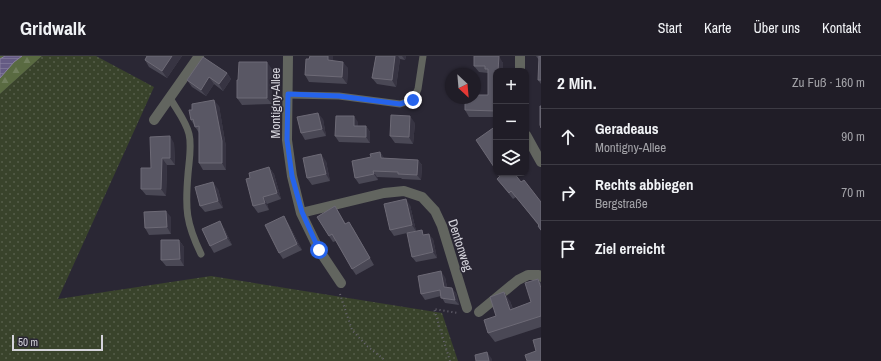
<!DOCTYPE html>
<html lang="de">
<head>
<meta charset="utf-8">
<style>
  :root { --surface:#201d27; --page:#28262f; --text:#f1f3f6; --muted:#a2a2a7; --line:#3d3b44 }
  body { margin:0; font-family:"Archivo Narrow",sans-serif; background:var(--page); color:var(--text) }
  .controls { position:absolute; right:12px; top:12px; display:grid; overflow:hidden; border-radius:8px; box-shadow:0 1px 3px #0004 }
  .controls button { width:36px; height:36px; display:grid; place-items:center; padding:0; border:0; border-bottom:1px solid var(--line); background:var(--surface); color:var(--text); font:20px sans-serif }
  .compass { position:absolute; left:445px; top:12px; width:36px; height:36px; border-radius:50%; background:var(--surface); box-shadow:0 1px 3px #0004; rotate:154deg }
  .scale { position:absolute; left:12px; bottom:10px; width:91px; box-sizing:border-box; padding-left:4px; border:2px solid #d5d4dc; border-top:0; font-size:11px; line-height:14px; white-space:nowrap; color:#d5d4dc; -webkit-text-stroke:3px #2a2734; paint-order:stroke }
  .stop { position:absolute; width:12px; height:12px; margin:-9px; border:3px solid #2563eb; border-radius:50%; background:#fff }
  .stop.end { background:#2563eb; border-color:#fff; box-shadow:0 1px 4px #0008 }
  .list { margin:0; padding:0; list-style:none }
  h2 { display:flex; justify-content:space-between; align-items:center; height:52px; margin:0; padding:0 16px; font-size:17px }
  h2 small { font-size:13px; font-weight:400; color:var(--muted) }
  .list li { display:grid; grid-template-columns:26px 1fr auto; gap:12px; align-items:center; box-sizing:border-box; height:56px; padding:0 16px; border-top:1px solid var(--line) }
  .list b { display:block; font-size:15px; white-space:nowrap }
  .list p { margin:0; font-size:13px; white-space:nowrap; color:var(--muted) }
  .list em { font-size:13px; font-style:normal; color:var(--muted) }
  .icon { flex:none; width:22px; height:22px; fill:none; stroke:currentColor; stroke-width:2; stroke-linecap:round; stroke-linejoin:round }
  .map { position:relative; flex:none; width:541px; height:305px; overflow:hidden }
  header { display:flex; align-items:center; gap:24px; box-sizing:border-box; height:56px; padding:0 20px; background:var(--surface); border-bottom:1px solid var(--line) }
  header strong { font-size:19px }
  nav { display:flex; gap:22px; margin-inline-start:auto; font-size:14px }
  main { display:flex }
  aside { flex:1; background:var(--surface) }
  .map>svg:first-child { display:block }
  .grass { fill:url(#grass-dots) }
  .forest { fill:url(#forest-firs) }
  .water { fill:url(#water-rules); stroke:#877f9e }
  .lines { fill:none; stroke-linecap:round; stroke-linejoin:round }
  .path { stroke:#676470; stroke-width:2; stroke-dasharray:1 3; stroke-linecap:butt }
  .lane { stroke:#62655f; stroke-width:7 }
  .street { stroke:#62655f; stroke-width:10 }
  .wall { fill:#4a4855 }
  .shaded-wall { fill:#373442 }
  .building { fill:#595764; stroke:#6d6a76 }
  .route { stroke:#2563eb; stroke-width:5 }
  .labels { text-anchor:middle; stroke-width:3; stroke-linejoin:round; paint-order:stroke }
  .street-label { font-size:13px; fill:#d5d4dc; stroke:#2a2734 }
</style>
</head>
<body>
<header>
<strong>Gridwalk</strong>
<nav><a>Start</a><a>Karte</a><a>Über uns</a><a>Kontakt</a></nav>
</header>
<main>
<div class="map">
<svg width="541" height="305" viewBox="0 0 541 305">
  <defs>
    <pattern id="grass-dots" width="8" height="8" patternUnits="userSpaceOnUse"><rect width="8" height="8" fill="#39432b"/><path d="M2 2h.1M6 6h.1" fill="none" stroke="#555d49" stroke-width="1.8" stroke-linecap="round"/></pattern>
    <pattern id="forest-firs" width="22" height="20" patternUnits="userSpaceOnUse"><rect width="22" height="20" fill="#596a41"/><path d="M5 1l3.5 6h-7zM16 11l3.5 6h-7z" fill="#707e5c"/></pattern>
    <pattern id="water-rules" width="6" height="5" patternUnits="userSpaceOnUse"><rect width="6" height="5" fill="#655b84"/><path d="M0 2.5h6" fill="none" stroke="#7a7295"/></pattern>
  </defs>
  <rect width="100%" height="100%" fill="#2a2734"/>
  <!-- grass -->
  <path class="grass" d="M42,0H96L154,31L58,243L211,220L442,257L458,305H0V38Z"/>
  <!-- forest -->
  <path class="forest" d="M0,0H42L0,38Z"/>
  <!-- water -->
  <path class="water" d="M5,0H22L14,6L0,22V3Z"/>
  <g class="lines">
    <!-- path -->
    <path class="path" d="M340,238L352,274L367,290L386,305
      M450,305L434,253L458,257"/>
    <!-- lane -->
    <path class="lane" d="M288,39L339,40L400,48L413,44L418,33L423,0
      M170,42C176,53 186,65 189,78C192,90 189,105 188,118C185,153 186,167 201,198"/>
    <!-- street -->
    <path class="street" d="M288,0L287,84L292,120L301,157L319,194L341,227
      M520,15V0
      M154,64L199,0
      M526,79L541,106
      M301,157L384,137L404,135L422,141L435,155L442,170L467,252
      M479,256L518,224L528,219H539L541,221"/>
  </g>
  <!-- wall -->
  <path class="wall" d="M147,0H182L167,22L149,11L145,4Z
    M310,0H333V5L348,12L347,28L309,26L305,19L309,3Z
    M376,0H406L405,4L400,3L396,31L377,28L372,22Z
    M474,0H497L503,7L496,15V61H469L465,54L488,39V17L479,16L474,10Z
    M536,0H541V28L538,24L539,4Z
    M272,13V48L242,49L237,42Z
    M227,17L231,23L223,35L214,28L206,40L192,31L187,24Z
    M219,50L226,91V114H203L199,107V77L191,64Z
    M323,63L326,80L305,84L301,77Z
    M358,66V70H366L370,76V87L339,86L335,80Z
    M415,67L413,88L395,87L390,80Z
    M174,87L175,109H167L166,140L146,139L141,133L151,112Z
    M380,96L384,102L418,104L422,109L421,124L402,123L401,122L377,121L378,124L359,128L355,122L371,101Z
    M326,105L330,125L312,129L307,122Z
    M269,111L274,118L281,143L267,148L269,154L258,157L253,150L250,122Z
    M500,120L521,126L541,146V175L538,170V169L516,141L513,143L502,129L497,123Z
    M218,133L223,152L205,156L200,150Z
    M410,149L416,175L394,180L390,174Z
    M335,150L346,168L353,172L374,209L356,219L352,213L336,185L333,186L329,180Z
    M171,161V178L149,179L145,172Z
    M288,167L302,194L283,203L279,197Z
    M224,172L232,189L214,197L210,190Z
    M425,178L433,183L437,202L416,206L412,201Z
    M179,184L184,191V210H166L161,204Z
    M445,221L447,231L456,237L459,249L445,247L441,240L425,244L421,238Z
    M538,223L541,227V271L495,286L488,277L510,245L513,253L531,246Z"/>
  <!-- shaded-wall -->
  <path class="shaded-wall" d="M172,0H182L167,22L162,15Z
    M328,0H333V11L328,4Z
    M395,0H398L400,3L396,31L392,24Z
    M402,0H406L405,4Z
    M499,0L503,7V15H498Z
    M267,6L272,13V48L267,42Z
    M343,6L348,12L347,28L342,21Z
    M227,17L231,23L223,35L219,28Z
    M209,21L214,28L206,40L201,34Z
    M214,44L219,50L226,91V114L222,107Z
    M318,57L323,63L326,80L322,73Z
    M354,60L358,66V76L354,70Z
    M410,60L415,67L413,88L409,81Z
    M366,70L370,76V87L366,81Z
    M170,80L174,87L175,109L170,102Z
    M380,96L384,102L385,108L381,102Z
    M321,98L326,105L330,125L326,118Z
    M162,102L167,109L166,140L161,133Z
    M418,104L422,109L421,124L417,119Z
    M269,111L274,118L281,143L277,137Z
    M373,115L377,121L378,124L374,118Z
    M213,126L218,133L223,152L218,145Z
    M263,141L267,148L269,154L265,147Z
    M406,143L410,149L416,175L412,169Z
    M166,155L171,161V178L167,171Z
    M284,160L288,167L302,194L297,188Z
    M220,165L224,172L232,189L227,182Z
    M429,178L433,183L437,202L433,196Z
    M179,184L184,191V210L180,203Z
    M441,215L445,221L448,236L444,231Z
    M452,232L456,237L459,249L455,244Z
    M504,236L510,245L516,263L510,254Z
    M487,296L492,303V305H489Z"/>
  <!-- building -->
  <path class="building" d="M147,0H172L162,15L145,4Z
    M310,0H328V4L343,6L342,21L305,19L306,3H309Z
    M376,0H395L392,24L372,22Z
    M474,0H499L498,15H496V55L465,54V42H475V39H488V13H485V10H474Z
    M539,0H541V24H538Z
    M203,1L227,17L219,28L209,21L201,34L187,24Z
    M239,6H267V42H237V24H238Z
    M214,44L222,85V107H199V70L195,71L193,63L191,64L189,54H192V48Z
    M540,50H541V72L540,69Z
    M318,57L322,73L301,77L297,61Z
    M391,59L410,60L409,81L390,80Z
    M336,60H354V70H366V81L335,80Z
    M496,70V114L476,84Z
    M170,80V102H162L161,133H141V112H151L150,81Z
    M380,96L381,102L418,104L417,119L398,118V116L373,115L374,118L355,122L352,105L371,101L370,98Z
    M321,98L326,118L307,122L303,102Z
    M269,111L277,137L263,141L265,147L253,150L246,123L250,122L249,117Z
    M498,117H514L521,126L524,124L541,146V174L538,170L539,169L511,135L509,137L497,123L500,120Z
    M213,126L218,145L200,150L195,131Z
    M406,143L412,169L390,174L384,148Z
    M335,150L345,168L349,166L370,202L352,213L332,178L329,180L317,161Z
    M166,155L167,171L145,172L144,156Z
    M284,160L297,188L279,197L265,169Z
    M220,165L227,182L210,190L202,173Z
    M422,174L423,179L429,178L433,196L412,201L407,177Z
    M161,184H179L180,203L161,204Z
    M441,215L444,231L452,232L455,244L441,242L440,234L421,238L418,220Z
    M538,223L541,232V260L488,277L484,264L496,260L490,241L504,236L510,254L531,246L525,227Z
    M541,282V305H527L525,299L536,295L533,284Z
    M487,296L489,305H476L475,299Z"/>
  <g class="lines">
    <!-- route -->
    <path class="route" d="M319,194L302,156L292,120L287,84L288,38L339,40L400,48L413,44"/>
  </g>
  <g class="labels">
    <!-- street labels -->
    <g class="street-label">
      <text transform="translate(275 47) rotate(-90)" y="5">Montigny-Allee</text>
      <text transform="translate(461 189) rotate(72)" y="5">Dentonweg</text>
    </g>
  </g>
</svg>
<div class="controls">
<button>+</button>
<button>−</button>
<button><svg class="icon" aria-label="layers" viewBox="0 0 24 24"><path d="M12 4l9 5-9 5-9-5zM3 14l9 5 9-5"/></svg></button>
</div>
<svg class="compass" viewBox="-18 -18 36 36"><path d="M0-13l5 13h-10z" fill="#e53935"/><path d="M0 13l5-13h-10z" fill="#a2a2a7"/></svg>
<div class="scale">50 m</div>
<div class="stop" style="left:319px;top:194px"></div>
<div class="stop end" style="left:413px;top:44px"></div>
</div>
<aside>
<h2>2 Min.<small>Zu Fuß · 160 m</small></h2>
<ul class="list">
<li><svg class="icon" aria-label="ahead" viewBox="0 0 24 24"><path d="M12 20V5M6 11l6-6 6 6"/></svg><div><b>Geradeaus</b><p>Montigny-Allee</p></div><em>90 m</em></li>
<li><svg class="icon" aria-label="right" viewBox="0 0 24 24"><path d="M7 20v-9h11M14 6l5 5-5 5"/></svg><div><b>Rechts abbiegen</b><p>Bergstraße</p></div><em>70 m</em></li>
<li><svg class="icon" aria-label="arrive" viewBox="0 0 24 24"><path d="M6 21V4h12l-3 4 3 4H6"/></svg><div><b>Ziel erreicht</b></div></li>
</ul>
</aside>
</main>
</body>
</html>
